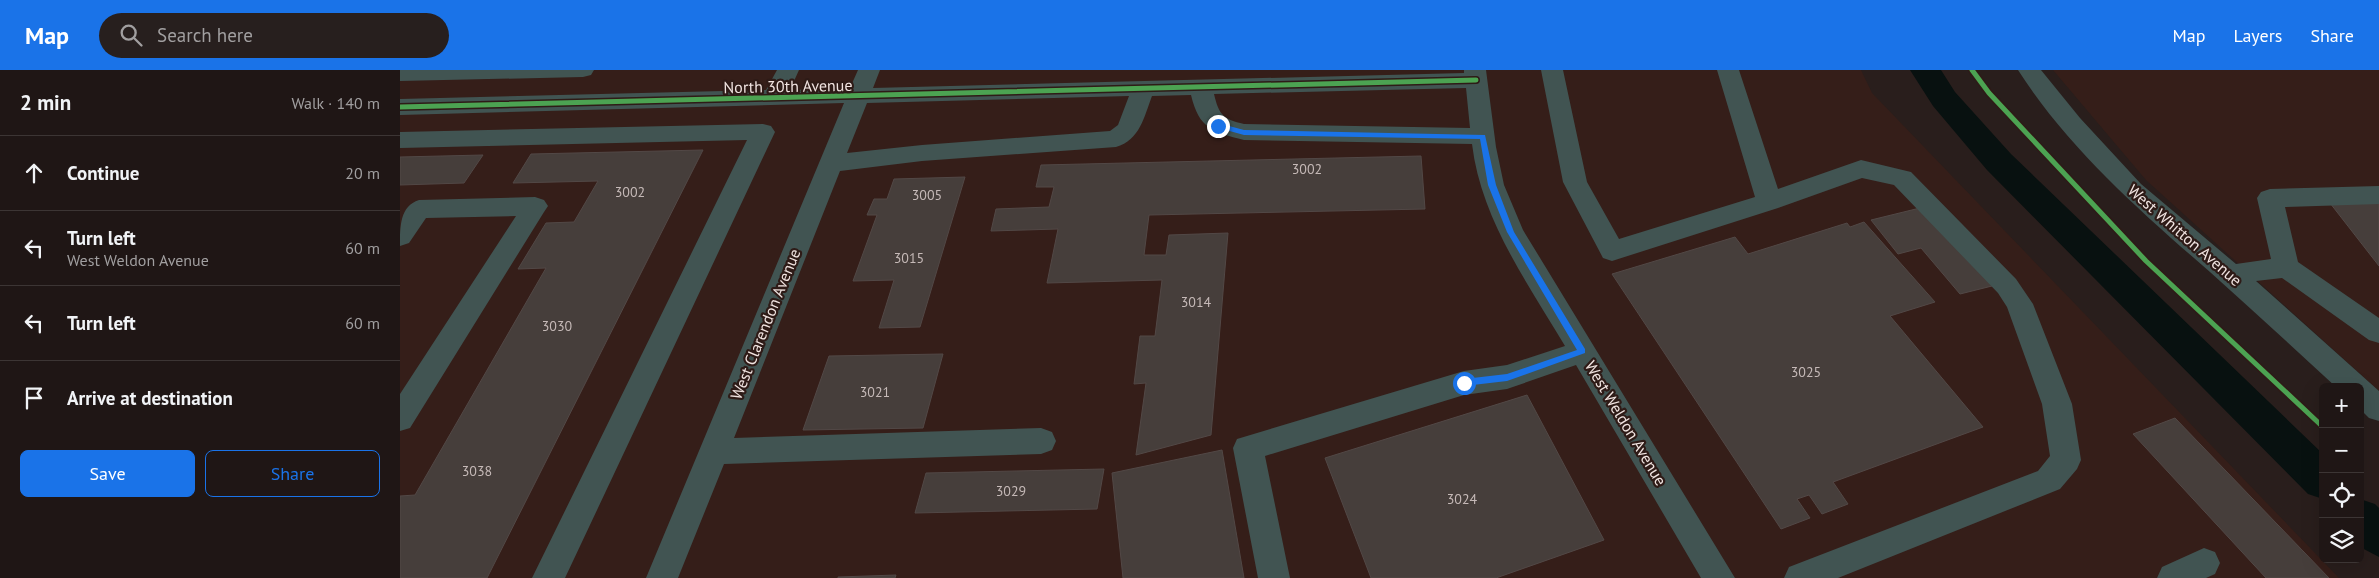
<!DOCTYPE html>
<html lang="en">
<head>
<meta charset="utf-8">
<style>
  :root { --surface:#1f1615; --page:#271f1e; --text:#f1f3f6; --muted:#a19fa0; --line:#3c3534; --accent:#1a73e8 }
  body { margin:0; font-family:"PT Sans",sans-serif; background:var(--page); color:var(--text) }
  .controls { position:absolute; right:15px; bottom:15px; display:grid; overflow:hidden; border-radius:8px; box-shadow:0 5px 20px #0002 }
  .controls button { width:45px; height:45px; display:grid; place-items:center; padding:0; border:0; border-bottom:1px solid var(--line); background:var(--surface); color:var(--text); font:25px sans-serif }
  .stop { position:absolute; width:15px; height:15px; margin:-11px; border:4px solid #1a73e8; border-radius:50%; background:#fff }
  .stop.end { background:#1a73e8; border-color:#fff; box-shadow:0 1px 5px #0008 }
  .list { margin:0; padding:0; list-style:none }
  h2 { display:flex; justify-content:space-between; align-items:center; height:65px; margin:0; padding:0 20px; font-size:21px }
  h2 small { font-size:16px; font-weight:400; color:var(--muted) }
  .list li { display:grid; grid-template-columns:32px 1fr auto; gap:15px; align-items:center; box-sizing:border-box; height:75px; padding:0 20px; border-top:1px solid var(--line) }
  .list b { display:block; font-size:19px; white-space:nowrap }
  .list p { margin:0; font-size:16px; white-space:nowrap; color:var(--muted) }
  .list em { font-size:16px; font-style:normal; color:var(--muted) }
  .actions { display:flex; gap:10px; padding:15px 20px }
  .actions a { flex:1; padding:11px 0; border:1px solid var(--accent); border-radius:8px; text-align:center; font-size:18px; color:var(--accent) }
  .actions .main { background:var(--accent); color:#fff }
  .icon { flex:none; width:28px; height:28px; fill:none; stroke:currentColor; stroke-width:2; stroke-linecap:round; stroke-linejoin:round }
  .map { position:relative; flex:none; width:1979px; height:508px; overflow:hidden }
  header { display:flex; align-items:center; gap:30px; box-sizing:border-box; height:70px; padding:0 25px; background:var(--accent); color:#fff }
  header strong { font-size:24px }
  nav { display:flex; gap:28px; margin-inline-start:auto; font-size:18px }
  .search { width:350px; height:45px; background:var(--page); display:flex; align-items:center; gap:12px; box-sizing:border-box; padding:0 18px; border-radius:28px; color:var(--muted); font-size:19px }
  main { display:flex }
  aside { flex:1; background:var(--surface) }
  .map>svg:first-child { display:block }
  .built { fill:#351e19 }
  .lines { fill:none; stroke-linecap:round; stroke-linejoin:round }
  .canal { fill:#081110; fill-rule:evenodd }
  .building { fill:#463e3b; stroke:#524846 }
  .minor { fill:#415452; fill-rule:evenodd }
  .cycleway-casing { stroke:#2e1b17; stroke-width:8 }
  .cycleway { stroke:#4ca352; stroke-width:5 }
  .route { fill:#1a73e8 }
  .labels { text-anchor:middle; stroke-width:4.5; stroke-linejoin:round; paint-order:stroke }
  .number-label { font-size:14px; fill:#c6bab8 }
  .street-label { font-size:16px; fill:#f1e4e1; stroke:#2e1b17 }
</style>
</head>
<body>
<header>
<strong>Map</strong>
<div class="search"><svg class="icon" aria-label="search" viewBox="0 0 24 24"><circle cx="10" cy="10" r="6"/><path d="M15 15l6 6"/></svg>Search here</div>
<nav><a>Map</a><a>Layers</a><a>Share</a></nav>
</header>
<main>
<aside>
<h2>2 min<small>Walk · 140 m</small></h2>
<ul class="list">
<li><svg class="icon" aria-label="ahead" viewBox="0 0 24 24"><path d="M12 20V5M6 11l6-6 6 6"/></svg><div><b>Continue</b></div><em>20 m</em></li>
<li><svg class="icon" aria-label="left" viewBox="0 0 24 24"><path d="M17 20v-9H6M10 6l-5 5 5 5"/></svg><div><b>Turn left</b><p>West Weldon Avenue</p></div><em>60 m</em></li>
<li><svg class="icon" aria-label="left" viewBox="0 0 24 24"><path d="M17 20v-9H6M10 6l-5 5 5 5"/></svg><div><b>Turn left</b></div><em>60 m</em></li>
<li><svg class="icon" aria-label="arrive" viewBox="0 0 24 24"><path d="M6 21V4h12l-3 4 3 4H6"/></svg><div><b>Arrive at destination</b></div></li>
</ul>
<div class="actions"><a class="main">Save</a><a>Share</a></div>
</aside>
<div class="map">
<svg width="1979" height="508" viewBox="0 0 1979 508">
  <rect width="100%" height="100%" fill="#291e1c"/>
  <!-- built -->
  <path class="built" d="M0,0H1461L1472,23L1939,508H0Z
    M1653,0H1979V321L1746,110Z"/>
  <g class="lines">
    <!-- canal -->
    <path class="canal" d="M1510,0H1541L1555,22L1611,84L1923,384V429L1908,424L1587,100L1533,36Z
      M1960,429L1975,434L1979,438V487L1960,477Z"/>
  </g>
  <!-- building -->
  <path class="building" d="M303,80L87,508H0V426L15,425L146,198L118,199L146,153L174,152L198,111L113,113L131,84Z
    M83,85L64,113L0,115V87Z
    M1021,86L1025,139L749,145L744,185H766L769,165L828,163L811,365L736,385L746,313L734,314L740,266H755L762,210L647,213L658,159L591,161L596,139L649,137L654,117H636L641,95Z
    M565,107L520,257L479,258L494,210L453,211L477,145H467L474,129H487L494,109Z
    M1979,132V196L1930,133Z
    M1524,137L1592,216L1560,224L1521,178L1498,184L1471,150Z
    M1464,152L1535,232L1490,246L1583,357L1433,412L1448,434L1422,444L1409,425L1397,429L1410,448L1381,459L1212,204L1335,167L1348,184L1447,153L1450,157Z
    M543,284L523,358L403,360L429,286Z
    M1127,325L1204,470L1096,508H971L925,388Z
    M1775,348L1929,508H1866L1733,364Z
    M822,380L844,508H723L712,403Z
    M704,399L697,439L515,443L526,403Z
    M496,505L495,508H438V507Z"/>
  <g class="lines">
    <!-- minor -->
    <path class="minor" d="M0,0H194L191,5L183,7L0,11Z
      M377,0H399L390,20L450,18L458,0H480L473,18L1064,3V0H1086L1096,77L1104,115L1123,160L1335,508H1301L1176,295L1107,319L1064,325L865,386L890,508H858L833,378L837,369L1064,301L1107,295L1165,276C1127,212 1081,149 1072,74L844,70C813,62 799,59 791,25L752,26C744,47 740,70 716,77L522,91L440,101L334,368L641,358L652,362L656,371L652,380L641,384L324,394L278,508H246L444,33L0,45V29L366,20ZM1066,18L1070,58L844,54C823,49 819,45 814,24ZM729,26L718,55L710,61L522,75L447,83L467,33Z
      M1141,0H1163L1187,112L1219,169L1355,127L1317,0H1339L1378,119L1461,90L1511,102L1616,209L1633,234L1672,334L1681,390L1677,399L1660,419L1438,508H1384L1389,497L1638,401L1650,386L1642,334L1607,237L1598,223L1494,115L1462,108L1378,138L1212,191L1203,188L1163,112Z
      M1618,0H1641L1680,48L1741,114L1836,194L1871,189L1857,128L1861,122L1870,119L1979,116V134L1885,137L1898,192L1979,248V273L1969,270L1882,208L1856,211L1979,321V351L1969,348L1960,339V317H1936C1894,278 1852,240 1810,202C1741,142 1668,78 1618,0Z
      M363,54L371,56L375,62L165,508H132L347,70L0,78V62Z
      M135,127L144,130L148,136L144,142L10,358L0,361V324L116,146L26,148L9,173L0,176C0,156 0,136 19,130Z
      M1804,478L1815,482L1820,493L1815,504L1806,508H1757L1762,497Z"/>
    <defs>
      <path id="cycleway" d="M1572,0L1589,23L1746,191L1923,357
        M0,37L1076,10"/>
    </defs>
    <!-- cycleway casing -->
    <use href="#cycleway" class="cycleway-casing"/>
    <!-- cycleway -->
    <use href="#cycleway" class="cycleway"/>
  </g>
  <!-- route -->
  <path class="route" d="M818,53L844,60L1085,65L1096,115L1114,162L1185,279V283L1107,311L1064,316L1060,313L1064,309L1107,304L1177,280L1107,162L1088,115L1080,69L844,65L815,57V54Z"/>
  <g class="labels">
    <!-- number labels -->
    <g class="number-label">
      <text x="907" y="104">3002</text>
      <text x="230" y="127">3002</text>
      <text x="527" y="130">3005</text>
      <text x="509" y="193">3015</text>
      <text x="796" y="237">3014</text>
      <text x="157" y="261">3030</text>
      <text x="1406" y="307">3025</text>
      <text x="475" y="327">3021</text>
      <text x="77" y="406">3038</text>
      <text x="611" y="426">3029</text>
      <text x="1062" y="434">3024</text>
    </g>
    <!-- street labels -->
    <g class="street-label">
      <text transform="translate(388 16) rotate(-1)" y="6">North 30th Avenue</text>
      <text transform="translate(1785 165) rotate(41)" y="6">West Whitton Avenue</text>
      <text transform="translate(365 254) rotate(-68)" y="6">West Clarendon Avenue</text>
      <text transform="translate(1226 353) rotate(59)" y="6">West Weldon Avenue</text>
    </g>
  </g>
</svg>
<div class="controls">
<button>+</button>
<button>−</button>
<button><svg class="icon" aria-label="locate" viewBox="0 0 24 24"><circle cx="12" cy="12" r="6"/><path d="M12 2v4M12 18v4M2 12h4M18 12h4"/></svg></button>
<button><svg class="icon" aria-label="layers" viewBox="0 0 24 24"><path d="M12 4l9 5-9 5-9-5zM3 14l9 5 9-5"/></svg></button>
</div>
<div class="stop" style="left:1064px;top:313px"></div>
<div class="stop end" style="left:818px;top:56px"></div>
</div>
</main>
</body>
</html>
